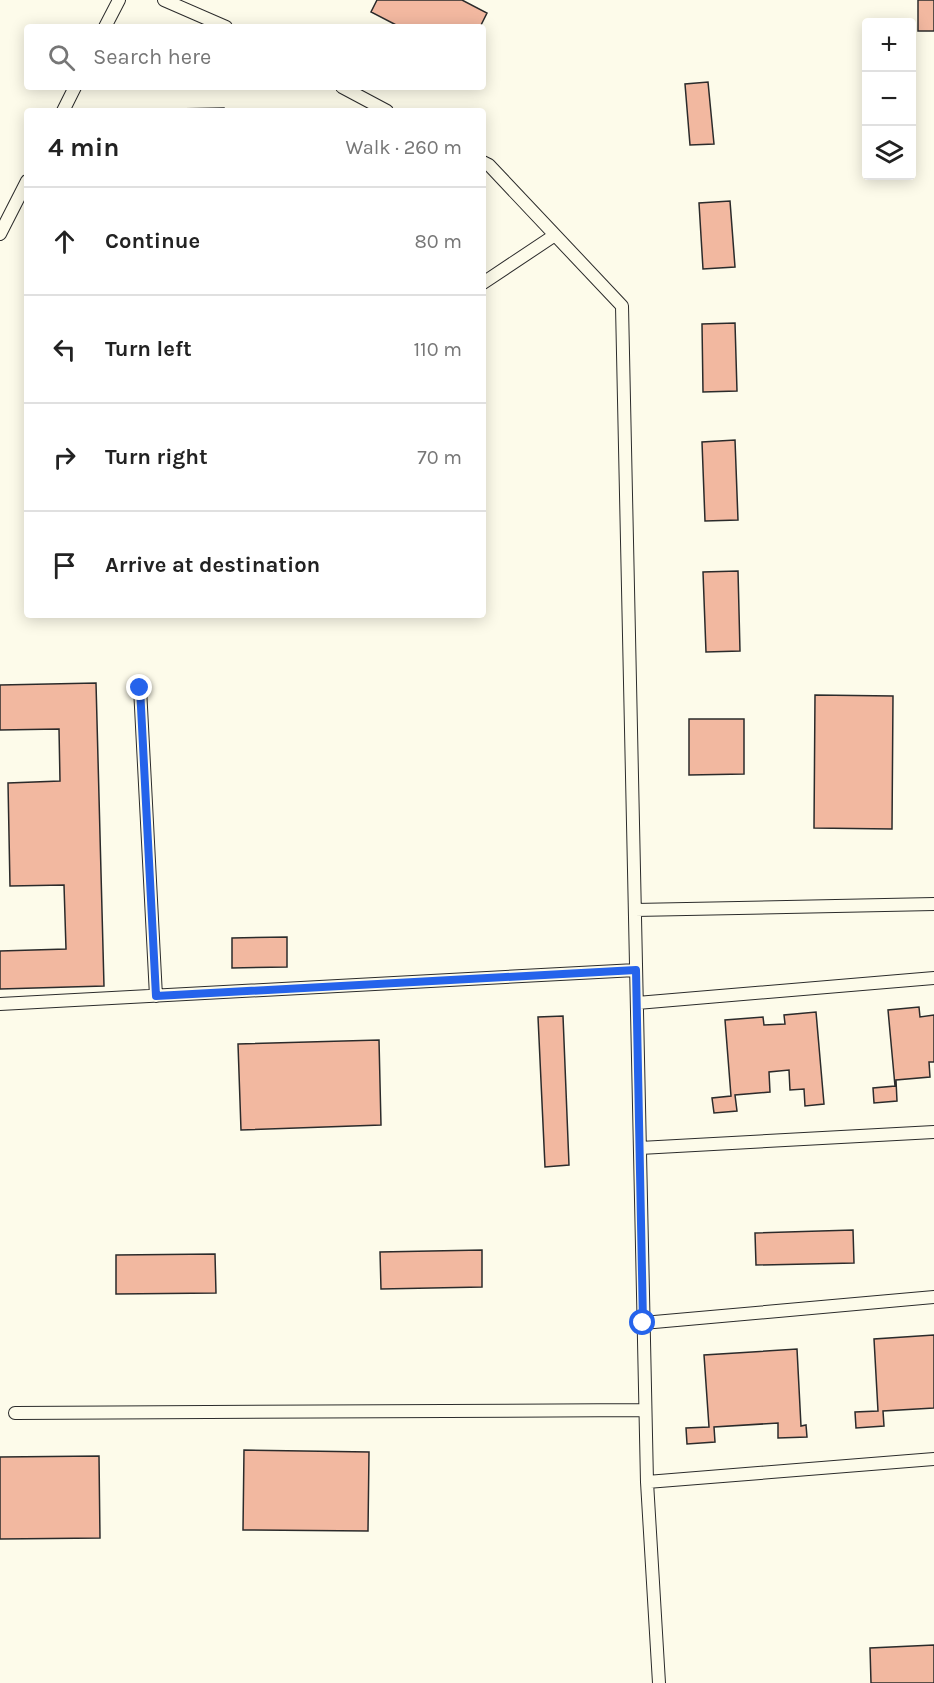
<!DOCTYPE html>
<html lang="en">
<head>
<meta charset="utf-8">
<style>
  :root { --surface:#fff; --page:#f2f2f2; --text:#222; --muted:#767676; --line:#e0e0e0 }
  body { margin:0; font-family:Karla,sans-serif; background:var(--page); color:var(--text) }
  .controls { position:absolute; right:18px; top:18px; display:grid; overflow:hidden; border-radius:6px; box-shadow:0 3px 15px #0003 }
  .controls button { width:54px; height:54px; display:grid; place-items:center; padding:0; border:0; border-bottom:2px solid var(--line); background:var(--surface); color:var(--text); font:30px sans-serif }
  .stop { position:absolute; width:18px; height:18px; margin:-14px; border:4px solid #2563eb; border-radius:50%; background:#fff }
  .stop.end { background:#2563eb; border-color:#fff; box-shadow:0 2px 6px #0008 }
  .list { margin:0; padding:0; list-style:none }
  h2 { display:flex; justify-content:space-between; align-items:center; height:78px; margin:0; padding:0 24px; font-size:26px }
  h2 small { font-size:20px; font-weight:400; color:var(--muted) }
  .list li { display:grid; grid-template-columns:39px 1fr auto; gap:18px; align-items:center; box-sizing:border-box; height:108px; padding:0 24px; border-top:2px solid var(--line) }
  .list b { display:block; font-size:22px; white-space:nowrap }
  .list em { font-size:20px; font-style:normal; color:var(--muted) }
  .icon { flex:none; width:33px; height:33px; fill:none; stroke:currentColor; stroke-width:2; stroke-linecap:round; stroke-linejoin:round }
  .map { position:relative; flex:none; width:934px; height:1683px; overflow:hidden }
  .search { position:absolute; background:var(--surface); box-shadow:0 3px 15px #0003; left:24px; top:24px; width:462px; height:66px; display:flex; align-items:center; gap:15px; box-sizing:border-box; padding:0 21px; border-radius:6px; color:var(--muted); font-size:22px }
  .panel { position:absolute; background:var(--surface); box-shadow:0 3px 15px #0003; left:24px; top:108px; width:462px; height:510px; border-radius:6px }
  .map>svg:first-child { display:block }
  .building { fill:#f2b8a0; stroke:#2b2b2b; stroke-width:1.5 }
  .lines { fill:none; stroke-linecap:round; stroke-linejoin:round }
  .service-casing { stroke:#2b2b2b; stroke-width:14 }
  .service { stroke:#fdfbea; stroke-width:12 }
  .route { stroke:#2563eb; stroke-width:8 }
</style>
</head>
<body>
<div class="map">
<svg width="934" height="1683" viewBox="0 0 934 1683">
  <rect width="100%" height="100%" fill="#fdfbea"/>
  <!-- building -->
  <path class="building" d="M377,0H462L487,13L480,27H400L371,12Z
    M918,0H934V31H918Z
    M708,82L714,144L690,145L685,84Z
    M224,108V111H121V110Z
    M730,201L735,267L703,269L699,203Z
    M735,323L737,391L703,392L702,324Z
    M735,440L738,520L705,521L702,442Z
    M738,571L740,651L706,652L703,572Z
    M96,683L104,986L0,989V951L66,949L64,885L10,886L8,783L60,781L59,729L0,730V685Z
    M815,695L893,696L892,829L814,828Z
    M689,719H744V774L689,775Z
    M287,937V967L232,968V938Z
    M919,1007L920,1017L934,1015V1062H929L930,1077L896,1080L897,1101L874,1103L873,1088L895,1086L888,1010Z
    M816,1012L824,1104L805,1106L804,1089L790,1090L789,1070L769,1072L770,1092L735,1095L737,1111L714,1113L712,1098L731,1096L725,1020L763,1017L764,1025L785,1024L784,1015Z
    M563,1016L569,1165L545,1167L538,1017Z
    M379,1040L381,1125L241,1130L238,1044Z
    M853,1230L854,1263L756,1265L755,1233Z
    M482,1250V1287L381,1289L380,1252Z
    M215,1254L216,1293L116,1294V1255Z
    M934,1335V1408L883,1411L884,1426L856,1428L855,1412L878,1411L874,1339Z
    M797,1349L801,1426L806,1425L807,1437L778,1438V1423L714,1427L715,1442L687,1444L686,1428L709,1427L704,1355Z
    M244,1450L369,1452L368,1531L243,1530Z
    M99,1456L100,1538L0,1539V1457Z
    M934,1645V1683H871L870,1648Z"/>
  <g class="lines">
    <defs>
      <path id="service" d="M164,0L226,27
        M105,27L119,0
        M342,87L387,111
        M63,111L75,87
        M483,162L489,165L622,306L647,1482L659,1683
        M0,234L27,181
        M483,283L555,235
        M140,688L156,996
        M635,910L934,904
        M637,1003L934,978
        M0,1004L636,970
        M640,1148L934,1132
        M643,1323L934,1297
        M15,1413L645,1410
        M647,1482L934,1459"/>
    </defs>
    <!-- service casing -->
    <use href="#service" class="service-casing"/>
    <!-- service -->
    <use href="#service" class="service"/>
  </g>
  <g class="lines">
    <!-- route -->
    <path class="route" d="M140,688L156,996L636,970L643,1323"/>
  </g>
</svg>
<div class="controls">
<button>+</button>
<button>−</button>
<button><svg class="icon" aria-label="layers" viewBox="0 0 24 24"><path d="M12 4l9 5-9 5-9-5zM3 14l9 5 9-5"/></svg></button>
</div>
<div class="stop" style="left:643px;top:1323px"></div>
<div class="stop end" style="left:140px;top:688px"></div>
<div class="search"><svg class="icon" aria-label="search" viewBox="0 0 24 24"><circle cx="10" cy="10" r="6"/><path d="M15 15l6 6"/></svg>Search here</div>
<section class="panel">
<h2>4 min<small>Walk · 260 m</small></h2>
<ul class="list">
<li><svg class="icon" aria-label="ahead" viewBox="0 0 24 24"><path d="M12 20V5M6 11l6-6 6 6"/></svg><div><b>Continue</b></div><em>80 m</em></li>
<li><svg class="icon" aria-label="left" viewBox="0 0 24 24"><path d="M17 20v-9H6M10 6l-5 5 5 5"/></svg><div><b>Turn left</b></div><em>110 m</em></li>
<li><svg class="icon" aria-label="right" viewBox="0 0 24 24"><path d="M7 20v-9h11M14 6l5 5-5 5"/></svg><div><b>Turn right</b></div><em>70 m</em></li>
<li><svg class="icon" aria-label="arrive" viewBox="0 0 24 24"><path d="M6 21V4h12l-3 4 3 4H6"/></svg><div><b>Arrive at destination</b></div></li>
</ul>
</section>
</div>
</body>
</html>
